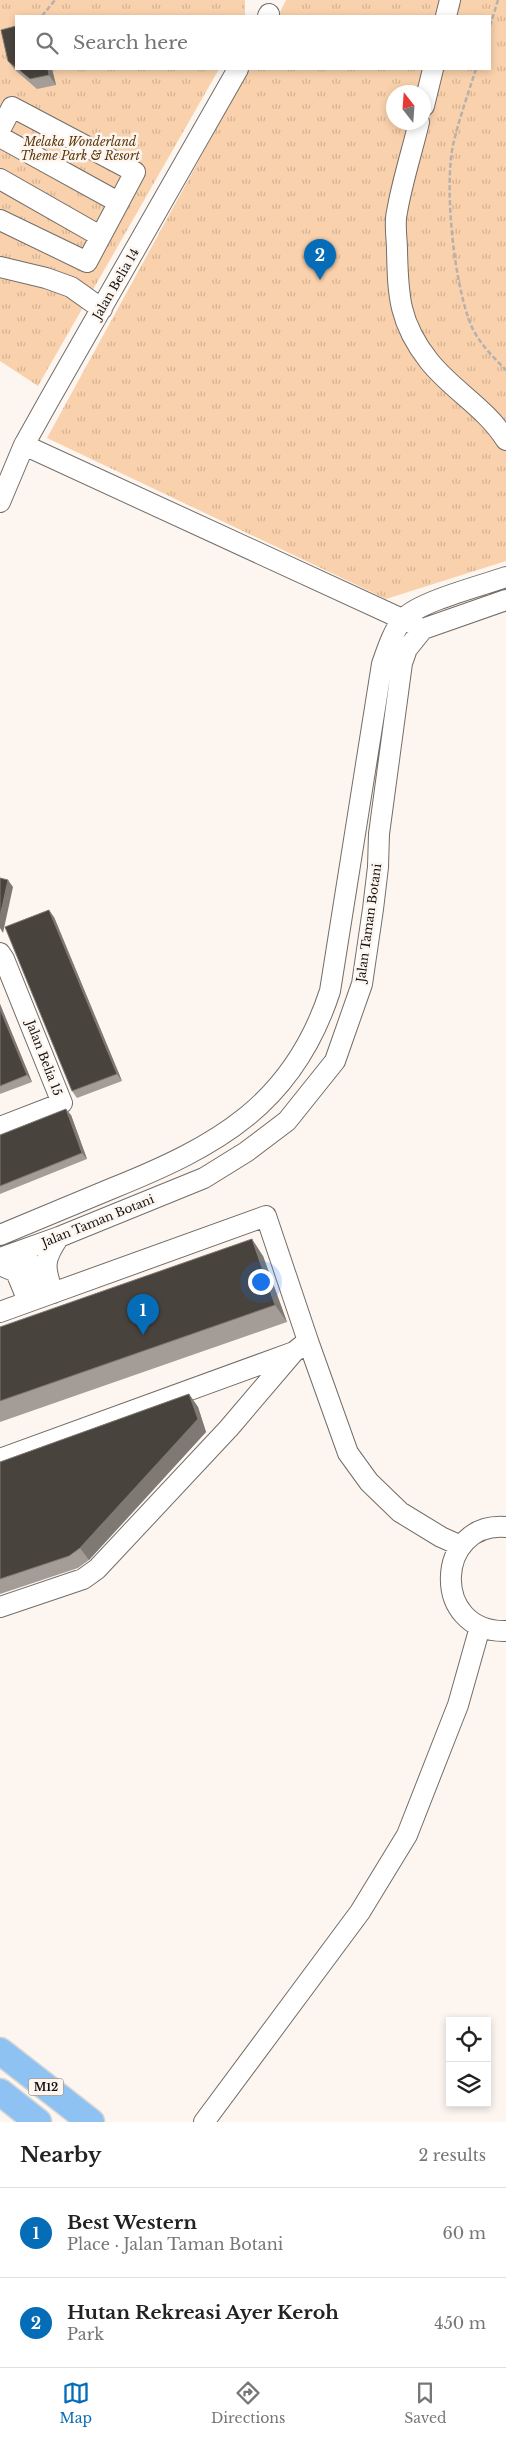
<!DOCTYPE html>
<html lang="en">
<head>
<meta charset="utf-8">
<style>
  :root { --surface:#fff; --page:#f6f6f6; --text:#222; --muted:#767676; --line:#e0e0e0; --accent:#056cb8 }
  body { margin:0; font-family:"Libre Baskerville",serif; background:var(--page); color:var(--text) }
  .controls { position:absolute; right:15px; bottom:15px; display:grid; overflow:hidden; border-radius:0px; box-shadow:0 2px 8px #0003 }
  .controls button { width:45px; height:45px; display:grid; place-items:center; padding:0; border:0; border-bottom:1px solid var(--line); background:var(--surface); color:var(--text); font:25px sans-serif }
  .compass { position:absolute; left:386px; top:85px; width:45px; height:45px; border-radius:50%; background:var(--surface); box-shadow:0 2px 8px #0003; rotate:343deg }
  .you { position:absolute; left:260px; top:1281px; width:18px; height:18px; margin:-12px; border:4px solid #fff; border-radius:50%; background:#1a73e8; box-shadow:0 0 0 8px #1a73e833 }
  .badge { display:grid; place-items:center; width:32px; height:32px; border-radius:50%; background:var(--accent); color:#fff; font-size:16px; font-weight:700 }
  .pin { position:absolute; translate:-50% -41px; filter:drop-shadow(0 1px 2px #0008) }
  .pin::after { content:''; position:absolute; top:26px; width:18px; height:15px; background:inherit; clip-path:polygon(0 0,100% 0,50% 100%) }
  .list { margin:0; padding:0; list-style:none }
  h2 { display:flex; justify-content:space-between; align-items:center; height:65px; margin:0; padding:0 20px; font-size:21px }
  h2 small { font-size:16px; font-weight:400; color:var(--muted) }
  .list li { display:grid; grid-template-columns:32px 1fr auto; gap:15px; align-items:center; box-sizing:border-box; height:90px; padding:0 20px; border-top:1px solid var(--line) }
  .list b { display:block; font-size:19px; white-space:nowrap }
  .list p { margin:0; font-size:16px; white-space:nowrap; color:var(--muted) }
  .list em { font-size:16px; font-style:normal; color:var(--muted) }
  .icon { flex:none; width:28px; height:28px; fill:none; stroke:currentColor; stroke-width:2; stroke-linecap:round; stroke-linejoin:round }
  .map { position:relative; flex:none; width:506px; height:2122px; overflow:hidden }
  .search { position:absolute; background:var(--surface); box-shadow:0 2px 8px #0003; left:15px; right:15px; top:15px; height:55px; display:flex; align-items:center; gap:12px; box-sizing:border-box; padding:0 18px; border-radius:0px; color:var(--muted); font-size:19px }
  .sheet { height:245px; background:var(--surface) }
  nav { display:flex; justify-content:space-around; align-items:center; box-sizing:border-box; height:70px; border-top:1px solid var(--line); background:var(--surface); font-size:14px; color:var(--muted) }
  nav a { display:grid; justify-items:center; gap:2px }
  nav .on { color:var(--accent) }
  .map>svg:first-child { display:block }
  .park { fill:url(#park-tufts); fill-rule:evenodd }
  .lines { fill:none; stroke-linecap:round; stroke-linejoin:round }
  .minor-casing { stroke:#736d68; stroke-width:22 }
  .major-casing { stroke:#d5d4d4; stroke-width:29 }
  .path { stroke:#b6b1ac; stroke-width:2.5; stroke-dasharray:5 2.5; stroke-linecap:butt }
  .minor { stroke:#fff; stroke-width:20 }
  .major { stroke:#8dc2f3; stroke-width:26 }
  .wall { fill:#a39c97 }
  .shaded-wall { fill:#7f7973 }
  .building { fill:#49433e; stroke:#7f7973 }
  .labels { text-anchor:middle; stroke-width:5; stroke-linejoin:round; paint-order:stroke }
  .shield { fill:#fdf6f0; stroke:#595652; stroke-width:1 }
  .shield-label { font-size:11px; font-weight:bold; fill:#13110f }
  .park-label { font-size:12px; font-style:italic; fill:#5c370b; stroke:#fdf6f0 }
  .street-label { font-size:12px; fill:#13110f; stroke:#fdf6f0 }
</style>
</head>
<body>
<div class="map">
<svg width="506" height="2122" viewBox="0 0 506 2122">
  <defs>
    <pattern id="park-tufts" width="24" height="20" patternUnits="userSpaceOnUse" patternTransform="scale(1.25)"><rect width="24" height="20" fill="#f9d1ac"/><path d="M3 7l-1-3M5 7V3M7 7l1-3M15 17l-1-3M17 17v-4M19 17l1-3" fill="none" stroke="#d5b293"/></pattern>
  </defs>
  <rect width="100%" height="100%" fill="#fdf6f0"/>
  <!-- park -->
  <path class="park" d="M0,0H245V16H16V69H219L38,386L0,361Z
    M286,0H506V561L386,599L47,438L249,69H490V16H278ZM394,92H424V122H394Z"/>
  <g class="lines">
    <defs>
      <path id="minor" d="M268,16L269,14
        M446,16L450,0
        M424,106L433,69
        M419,122C412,152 402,182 397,212C394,223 397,238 397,250C398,296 399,323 429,361C452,390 486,408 506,440
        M0,130L12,107L135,172L87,262L0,220
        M0,137L118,202
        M0,179L100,236
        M0,267L46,278L71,287L102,309
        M24,445L415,625
        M0,502L24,445L48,402L238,69
        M0,953L4,959L62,1103L0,1127
        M0,1235C38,1219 75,1204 113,1188C217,1146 293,1105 330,991L382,664C387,650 393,631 403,619C420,601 481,586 506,577
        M25,1250L41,1297
        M0,1258L59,1237L204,1178L246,1152L287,1121L335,1061L362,984L373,909L378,867L379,834L402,663L407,649L423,629L506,600
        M0,1265L16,1272L28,1301
        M53,1293C44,1267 43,1260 59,1237
        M0,1312L266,1216L308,1341L294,1352L0,1459
        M308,1341L348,1453L369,1482L400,1512L441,1537L461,1546
        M506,1527C435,1521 430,1633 506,1631
        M0,1607L83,1579L97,1569L229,1428L292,1354
        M204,2122L360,1912L407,1835L458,1705L480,1627"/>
      <path id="major" d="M0,2051L91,2122
        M0,2092L38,2122"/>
    </defs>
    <!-- minor casing -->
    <use href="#minor" class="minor-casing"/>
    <!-- major casing -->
    <use href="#major" class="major-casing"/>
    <!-- path -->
    <path class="path" d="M42,16L55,0
      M490,26L498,0
      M476,69C468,94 459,119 453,145C444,188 454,284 471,325C478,342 493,357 506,370"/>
    <!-- minor -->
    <use href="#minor" class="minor"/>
    <!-- major -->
    <use href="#major" class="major"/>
  </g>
  <!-- wall -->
  <path class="wall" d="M16,26V69H52L56,85L37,89L15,70L8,61Z
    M54,917L122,1081L77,1098L72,1091Z
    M0,1004L32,1082L0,1094Z
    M71,1115L87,1159L0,1194V1135Z
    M263,1256L287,1322L0,1422V1327Z
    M189,1394L198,1407L206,1432L89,1560L78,1568L0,1594V1462Z"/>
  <!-- shaded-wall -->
  <path class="shaded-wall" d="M48,69H52L56,85L49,75Z
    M8,880L13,887L3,933L0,928V917Z
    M49,910L54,917L122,1081L117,1074Z
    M0,1004L32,1082L27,1075L0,1009Z
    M66,1109L71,1115L87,1159L82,1153Z
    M252,1239L263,1256L287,1322L275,1305Z
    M189,1394L198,1407L206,1432L89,1560L80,1548Z"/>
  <!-- building -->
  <path class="building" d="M16,26V68L8,61L1,30Z
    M18,69H48L49,75L30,79Z
    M0,878L8,880L0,917Z
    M49,910L117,1074L72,1091L5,927Z
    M0,1009L27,1075L0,1086Z
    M66,1109L82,1153L0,1186V1135Z
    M252,1239L275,1305L0,1401V1327Z
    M189,1394L198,1419L80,1548L69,1556L0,1579V1462Z"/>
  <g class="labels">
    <!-- shield labels -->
    <rect class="shield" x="28.5" y="2078.5" width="35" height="17" rx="4"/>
    <g class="shield-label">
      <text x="46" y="2091">M12</text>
    </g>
    <!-- park labels -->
    <g class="park-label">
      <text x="80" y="146">Melaka Wonderland<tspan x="80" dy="14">Theme Park &amp; Resort</tspan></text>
    </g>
    <!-- street labels -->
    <g class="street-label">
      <text transform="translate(116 284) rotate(-60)" y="4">Jalan Belia 14</text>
      <text transform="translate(369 923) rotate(-82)" y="4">Jalan Taman Botani</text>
      <text transform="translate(44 1058) rotate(69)" y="4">Jalan Belia 15</text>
      <text transform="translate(98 1221) rotate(-22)" y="4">Jalan Taman Botani</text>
    </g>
  </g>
</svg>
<div class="controls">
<button><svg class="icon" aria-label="locate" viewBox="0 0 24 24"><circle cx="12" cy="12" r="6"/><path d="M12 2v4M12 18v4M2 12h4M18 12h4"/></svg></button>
<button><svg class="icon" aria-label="layers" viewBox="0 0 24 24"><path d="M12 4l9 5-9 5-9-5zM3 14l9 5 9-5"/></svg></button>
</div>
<svg class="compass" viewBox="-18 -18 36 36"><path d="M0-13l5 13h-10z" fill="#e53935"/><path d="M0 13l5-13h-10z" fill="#767676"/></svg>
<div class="you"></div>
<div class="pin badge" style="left:143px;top:1335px">1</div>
<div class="pin badge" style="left:320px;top:280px">2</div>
<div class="search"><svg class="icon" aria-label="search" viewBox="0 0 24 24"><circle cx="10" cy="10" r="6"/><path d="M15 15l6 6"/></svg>Search here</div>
</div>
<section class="sheet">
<h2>Nearby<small>2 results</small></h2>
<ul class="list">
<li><span class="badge">1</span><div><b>Best Western</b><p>Place · Jalan Taman Botani</p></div><em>60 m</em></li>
<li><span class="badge">2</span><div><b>Hutan Rekreasi Ayer Keroh</b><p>Park</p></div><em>450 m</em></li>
</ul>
</section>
<nav>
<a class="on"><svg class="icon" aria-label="map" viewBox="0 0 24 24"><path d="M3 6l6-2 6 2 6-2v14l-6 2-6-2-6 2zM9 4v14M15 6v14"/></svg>Map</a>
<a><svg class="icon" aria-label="directions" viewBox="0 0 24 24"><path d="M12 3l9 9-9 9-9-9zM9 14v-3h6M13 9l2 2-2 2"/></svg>Directions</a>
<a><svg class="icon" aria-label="saved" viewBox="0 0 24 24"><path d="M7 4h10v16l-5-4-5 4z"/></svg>Saved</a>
</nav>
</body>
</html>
